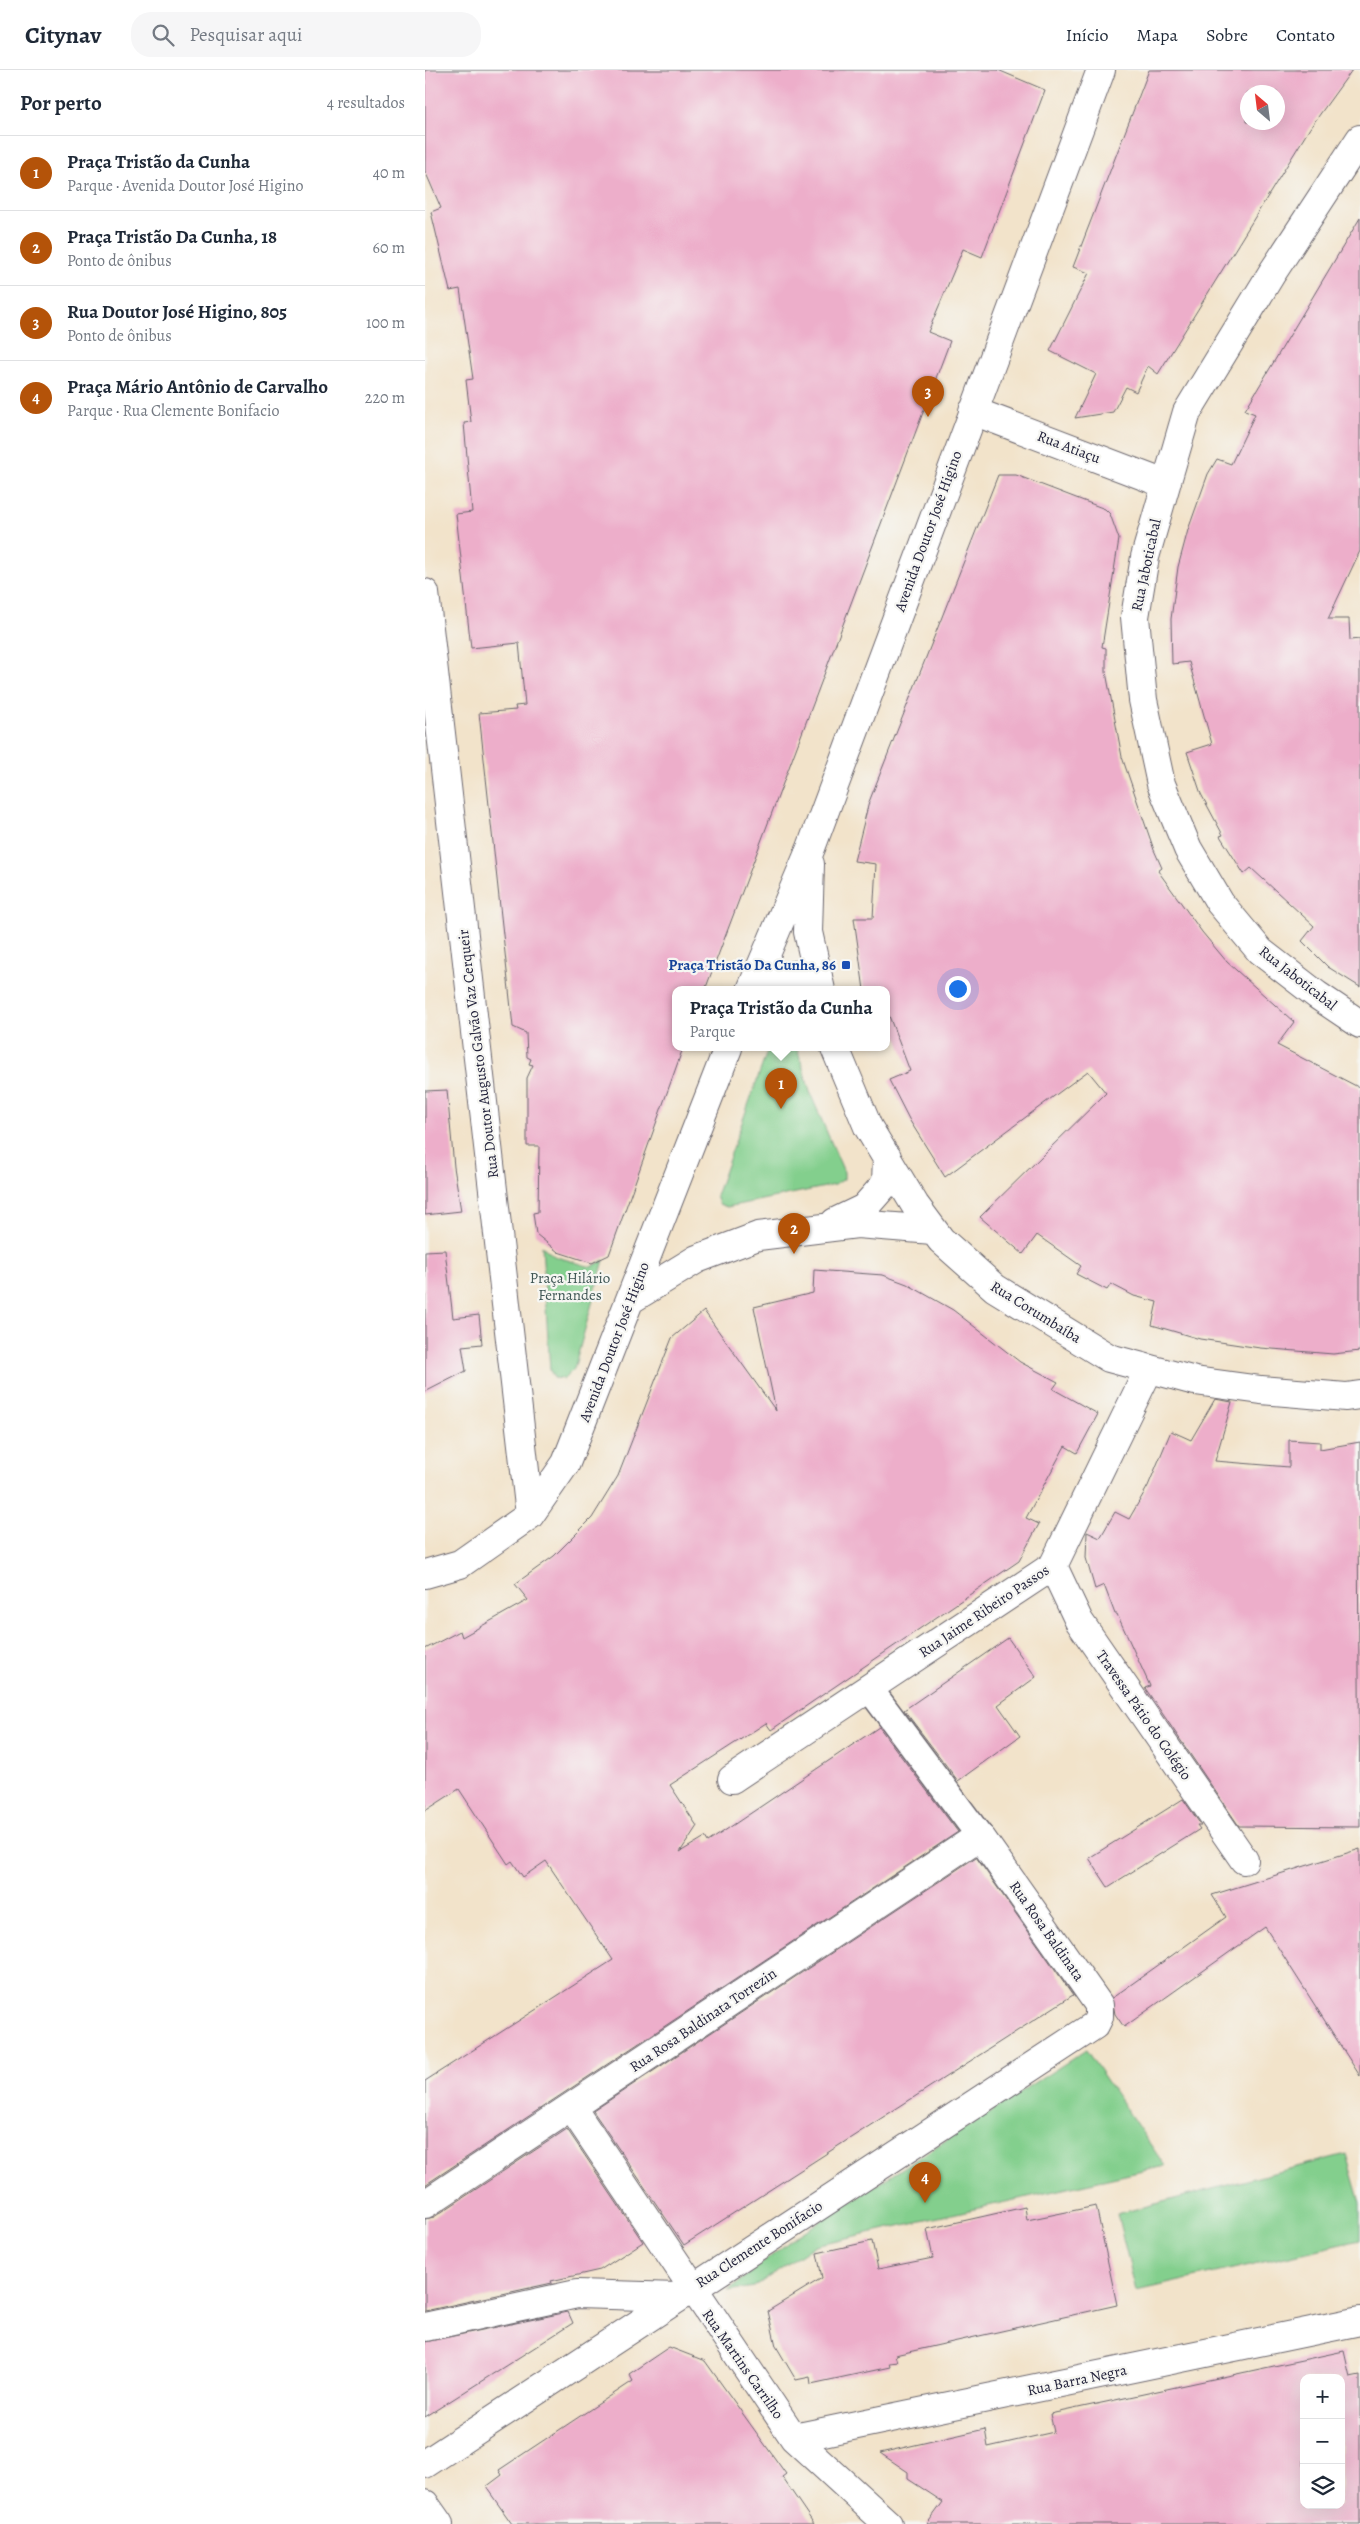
<!DOCTYPE html>
<html lang="pt">
<head>
<meta charset="utf-8">
<style>
  :root { --surface:#fff; --page:#f6f6f7; --text:#1f2937; --muted:#747a83; --line:#e0e1e3; --accent:#b45309 }
  body { margin:0; font-family:Alegreya,serif; background:var(--page); color:var(--text) }
  .controls { position:absolute; right:15px; bottom:15px; display:grid; overflow:hidden; border-radius:10px; box-shadow:0 5px 20px #0002 }
  .controls button { width:45px; height:45px; display:grid; place-items:center; padding:0; border:0; border-bottom:1px solid var(--line); background:var(--surface); color:var(--text); font:25px sans-serif }
  .compass { position:absolute; left:815px; top:15px; width:45px; height:45px; border-radius:50%; background:var(--surface); box-shadow:0 5px 20px #0002; rotate:332deg }
  .you { position:absolute; left:532px; top:918px; width:18px; height:18px; margin:-12px; border:4px solid #fff; border-radius:50%; background:#1a73e8; box-shadow:0 0 0 8px #1a73e833 }
  .badge { display:grid; place-items:center; width:32px; height:32px; border-radius:50%; background:var(--accent); color:#fff; font-size:16px; font-weight:700 }
  .pin { position:absolute; translate:-50% -41px; filter:drop-shadow(0 1px 2px #0008) }
  .pin::after { content:''; position:absolute; top:26px; width:18px; height:15px; background:inherit; clip-path:polygon(0 0,100% 0,50% 100%) }
  .popup { position:absolute; left:247px; top:916px; width:218px; height:65px; box-sizing:border-box; display:grid; place-content:center; border-radius:10px; background:var(--surface); filter:drop-shadow(0 1px 4px #0005); font-size:16px; white-space:nowrap; color:var(--muted) }
  .popup b { font-size:19px; color:var(--text) }
  .popup::after { content:''; position:absolute; left:50%; top:100%; margin-left:-10px; border:10px solid transparent; border-top-color:var(--surface) }
  .list { margin:0; padding:0; list-style:none }
  h2 { display:flex; justify-content:space-between; align-items:center; height:65px; margin:0; padding:0 20px; font-size:21px }
  h2 small { font-size:16px; font-weight:400; color:var(--muted) }
  .list li { display:grid; grid-template-columns:32px 1fr auto; gap:15px; align-items:center; box-sizing:border-box; height:75px; padding:0 20px; border-top:1px solid var(--line) }
  .list b { display:block; font-size:19px; white-space:nowrap }
  .list p { margin:0; font-size:16px; white-space:nowrap; color:var(--muted) }
  .list em { font-size:16px; font-style:normal; color:var(--muted) }
  .icon { flex:none; width:28px; height:28px; fill:none; stroke:currentColor; stroke-width:2; stroke-linecap:round; stroke-linejoin:round }
  .map { position:relative; flex:none; width:935px; height:2454px; overflow:hidden }
  header { display:flex; align-items:center; gap:30px; box-sizing:border-box; height:70px; padding:0 25px; background:var(--surface); border-bottom:1px solid var(--line) }
  header strong { font-size:24px }
  nav { display:flex; gap:28px; margin-inline-start:auto; font-size:18px }
  .search { width:350px; height:45px; background:var(--page); display:flex; align-items:center; gap:12px; box-sizing:border-box; padding:0 18px; border-radius:20px; color:var(--muted); font-size:19px }
  main { display:flex }
  aside { flex:1; background:var(--surface) }
  .map>svg:first-child { display:block }
  .green { fill:#83cf8d; stroke:#527864 }
  .building { fill:#edaeca; fill-rule:evenodd }
  .lines { fill:none; stroke-linecap:round; stroke-linejoin:round }
  .pedestrian-casing { stroke:#6b666d; stroke-width:29 }
  .minor-casing { stroke:#6b666d; stroke-width:30 }
  .pedestrian { stroke:#fff; stroke-width:26 }
  .minor { stroke:#fff; stroke-width:28 }
  .transit-dot { fill:#1a4fb4; stroke:#f6f6f2; stroke-width:2 }
  .labels { text-anchor:middle; stroke-width:4.5; stroke-linejoin:round; paint-order:stroke }
  .street-label { font-size:15px; fill:#22223b; stroke:#f6f6f2 }
  .transit-label { font-size:15px; font-weight:bold; fill:#164399; stroke:#f6f6f2; text-anchor:end }
  .park-label { font-size:15px; fill:#3f5654; stroke:#f6f6f2 }
</style>
</head>
<body>
<header>
<strong>Citynav</strong>
<div class="search"><svg class="icon" aria-label="search" viewBox="0 0 24 24"><circle cx="10" cy="10" r="6"/><path d="M15 15l6 6"/></svg>Pesquisar aqui</div>
<nav><a>Início</a><a>Mapa</a><a>Sobre</a><a>Contato</a></nav>
</header>
<main>
<aside>
<h2>Por perto<small>4 resultados</small></h2>
<ul class="list">
<li><span class="badge">1</span><div><b>Praça Tristão da Cunha</b><p>Parque · Avenida Doutor José Higino</p></div><em>40 m</em></li>
<li><span class="badge">2</span><div><b>Praça Tristão Da Cunha, 18</b><p>Ponto de ônibus</p></div><em>60 m</em></li>
<li><span class="badge">3</span><div><b>Rua Doutor José Higino, 805</b><p>Ponto de ônibus</p></div><em>100 m</em></li>
<li><span class="badge">4</span><div><b>Praça Mário Antônio de Carvalho</b><p>Parque · Rua Clemente Bonifacio</p></div><em>220 m</em></li>
</ul>
</aside>
<div class="map">
<svg width="935" height="2454" viewBox="0 0 935 2454">
  <rect width="100%" height="100%" fill="#f6f6f2"/>
  <filter id="ink" filterUnits="userSpaceOnUse"><feTurbulence type="fractalNoise" baseFrequency=".02" numOctaves="2"/><feDisplacementMap in="SourceGraphic" scale="10" xChannelSelector="R" yChannelSelector="G"/><feConvolveMatrix kernelMatrix="1 2 1 2 8 2 1 2 1" color-interpolation-filters="sRGB"/></filter>
  <filter id="wash" filterUnits="userSpaceOnUse"><feTurbulence type="fractalNoise" baseFrequency=".0096" numOctaves="4" result="noise"/><feDisplacementMap in="SourceGraphic" scale="20" xChannelSelector="R" yChannelSelector="G"/><feGaussianBlur stdDeviation="1.12" result="paint"/><feColorMatrix in="noise" values="0 0 0 0 0 0 0 0 0 0 0 0 0 0 0 0 0 1.4 0 .05"/><feComposite in="paint" operator="in"/></filter>
  <g filter="url(#wash)">
    <rect width="100%" height="100%" fill="#f2e3ca"/>
    <!-- green -->
    <path class="green" d="M372,978L386,1025L419,1102V1109L410,1115L302,1137L294,1134L291,1126L343,979Z
      M117,1176L129,1186L166,1197L179,1190L149,1299L139,1309L129,1308L125,1300Z
      M661,1980L740,2096L390,2175L329,2217L303,2221L366,2170Z
      M921,2084L935,2133V2170L711,2221L692,2144Z"/>
    <g id="blocks">
      <!-- building -->
      <path class="building" d="M0,0H573L620,20L557,187L538,179L503,262L525,271L280,920H251V978H258L184,1185L167,1193L133,1182L111,1164L108,1143L113,1142L114,1076H102V1008L108,995L104,994L106,989L102,987L101,963L88,957L54,643L91,640L90,636L100,635L94,573L46,578L31,444L47,442L39,353L46,352L41,310L48,309L35,219L25,221L6,142L16,138L0,101Z
        M724,0H927L885,58L733,304L723,296L711,322L701,317L688,342L650,348L671,304L625,281L664,203L648,197ZM822,22H852V52H822Z
        M935,148V481L903,549H924L925,570L935,569V917L903,897L877,871L889,856L826,798L819,804L795,766L798,765L776,724L762,682L787,674L764,592L747,594L746,549L753,497L763,460L783,404L792,389L806,394L830,344L820,340Z
        M573,405H591L680,439L685,444L694,469L677,577L681,578V602L697,687L729,780L737,798L733,801L777,862L802,892L869,952L852,975L935,1018V1281L908,1284L835,1278L775,1269L727,1255L732,1232L709,1226L686,1214L682,1220L651,1204L656,1196L612,1165L598,1184L555,1147L681,1023L663,1001L520,1107L485,1051L464,1010L485,1001L461,938V920H439L429,848H448L451,794L429,791L444,732Z
        M22,1020L29,1097L36,1141L0,1145V1021Z
        M20,1180L28,1248L54,1245L57,1274L37,1276L41,1301L0,1322V1181Z
        M389,1200L458,1205L482,1214L528,1240L595,1292L633,1312L628,1319L673,1344L652,1383L640,1376L601,1448L614,1454L594,1491L346,1660L341,1653L245,1715L272,1756L255,1782L280,1767L283,1772L454,1657L533,1762L0,2115V2011L188,1890L121,1791L98,1807L87,1791L83,1794L34,1719L0,1741V1579L35,1561L37,1567L103,1530L90,1514L129,1486L167,1448L193,1406L247,1268L279,1241L351,1341L329,1237L388,1223Z
        M790,1329L807,1332L790,1391L864,1397V1370L895,1372V1379L935,1372V1447H933L935,1757L814,1756L720,1618L725,1616L692,1544H690L679,1515L670,1519L661,1488L662,1462L675,1468L690,1442L704,1449L723,1416L746,1361L766,1370Z
        M583,1568L611,1607L573,1635L595,1666L533,1711L479,1640Z
        M758,1729L776,1755H772L775,1759L683,1817L664,1788Z
        M935,1779V2006L840,1857L699,1957L690,1944L687,1928L801,1847L787,1825Z
        M551,1787L648,1925L259,2175L168,2041Z
        M142,2059L218,2172L175,2200L126,2211L127,2213L0,2241V2149L9,2147Z
        M671,2136L692,2235L470,2285L472,2292L464,2293L465,2297L386,2314L385,2307L371,2310L351,2276L343,2241L397,2208L392,2183L447,2171L453,2199L508,2188L502,2159L600,2137L602,2150Z
        M143,2242L148,2253L0,2347V2272Z
        M244,2277L280,2291L361,2404L357,2407L389,2454H87L61,2417L77,2405L74,2400L208,2311L204,2304Z
        M919,2281L925,2307L935,2305V2454H502L518,2432L483,2409V2402L455,2383L560,2359L563,2377L629,2362L625,2344ZM879,2308H916V2435H879Z"/>
    </g>
  </g>
  <g filter="url(#ink)">
    <use href="#blocks" fill-opacity="0" stroke="#6b666d" stroke-width="1"/>
    <g class="lines">
      <defs>
        <path id="pedestrian" d="M444,1618L557,1769"/>
        <path id="minor" d="M935,69L847,203L762,342L720,487L710,547L718,630L736,714L763,779L795,833L835,881L892,925L935,954
          M548,341L740,414
          M0,523L105,1445
          M385,794L383,862L396,920
          M327,918C349,909 368,902 393,905
          M326,920L386,778L676,0
          M410,978L443,1057L490,1135L516,1170L570,1218L684,1288L770,1311L836,1320L921,1327L935,1325
          M410,1152L439,1138L461,1113L462,1087
          M205,1230L272,1189L333,1166L432,1154L508,1160
          M628,1496L654,1551L819,1790
          M0,1504L35,1494L105,1445L141,1393L303,978
          M307,1709L628,1496L724,1299
          M147,2038L369,2368L463,2454
          M0,2134L547,1771L557,1769L674,1935V1947L670,1955L0,2394
          M0,2257L152,2224L253,2227
          M369,2368L935,2251
          M0,2434L14,2454"/>
      </defs>
      <!-- pedestrian casing -->
      <use href="#pedestrian" class="pedestrian-casing"/>
      <!-- minor casing -->
      <use href="#minor" class="minor-casing"/>
      <!-- pedestrian -->
      <use href="#pedestrian" class="pedestrian"/>
      <!-- minor -->
      <use href="#minor" class="minor"/>
    </g>
  </g>
  <!-- markers -->
  <rect class="transit-dot" x="416" y="890" width="10" height="10" rx="2.5"/>
  <g class="labels">
    <!-- street labels -->
    <g class="street-label">
      <text transform="translate(644 377) rotate(21)" y="5">Rua Atiaçu</text>
      <text transform="translate(503 461) rotate(-70)" y="5">Avenida Doutor José Higino</text>
      <text transform="translate(721 495) rotate(-78)" y="5">Rua Jaboticabal</text>
      <text transform="translate(873 908) rotate(38)" y="5">Rua Jaboticabal</text>
      <text transform="translate(53 984) rotate(-97)" y="5">Rua Doutor Augusto Galvão Vaz Cerqueir</text>
      <text transform="translate(611 1242) rotate(32)" y="5">Rua Corumbaíba</text>
      <text transform="translate(189 1272) rotate(-69)" y="5">Avenida Doutor José Higino</text>
      <text transform="translate(559 1541) rotate(-34)" y="5">Rua Jaime Ribeiro Passos</text>
      <text transform="translate(719 1645) rotate(55)" y="5">Travessa Pátio do Colégio</text>
      <text transform="translate(622 1861) rotate(55)" y="5">Rua Rosa Baldinata</text>
      <text transform="translate(278 1950) rotate(-34)" y="5">Rua Rosa Baldinata Torrezin</text>
      <text transform="translate(334 2174) rotate(-33)" y="5">Rua Clemente Bonifacio</text>
      <text transform="translate(318 2294) rotate(55)" y="5">Rua Martins Carrilho</text>
      <text transform="translate(652 2310) rotate(-12)" y="5">Rua Barra Negra</text>
    </g>
    <!-- transit labels -->
    <g class="transit-label">
      <text x="411" y="900">Praça Tristão Da Cunha, 86</text>
    </g>
    <!-- park labels -->
    <g class="park-label">
      <text x="145" y="1213">Praça Hilário<tspan x="145" dy="17">Fernandes</tspan></text>
    </g>
  </g>
</svg>
<div class="controls">
<button>+</button>
<button>−</button>
<button><svg class="icon" aria-label="layers" viewBox="0 0 24 24"><path d="M12 4l9 5-9 5-9-5zM3 14l9 5 9-5"/></svg></button>
</div>
<svg class="compass" viewBox="-18 -18 36 36"><path d="M0-13l5 13h-10z" fill="#e53935"/><path d="M0 13l5-13h-10z" fill="#747a83"/></svg>
<div class="you"></div>
<div class="pin badge" style="left:356px;top:1039px">1</div>
<div class="popup"><b>Praça Tristão da Cunha</b>Parque</div>
<div class="pin badge" style="left:369px;top:1184px">2</div>
<div class="pin badge" style="left:503px;top:347px">3</div>
<div class="pin badge" style="left:500px;top:2133px">4</div>
</div>
</main>
</body>
</html>
